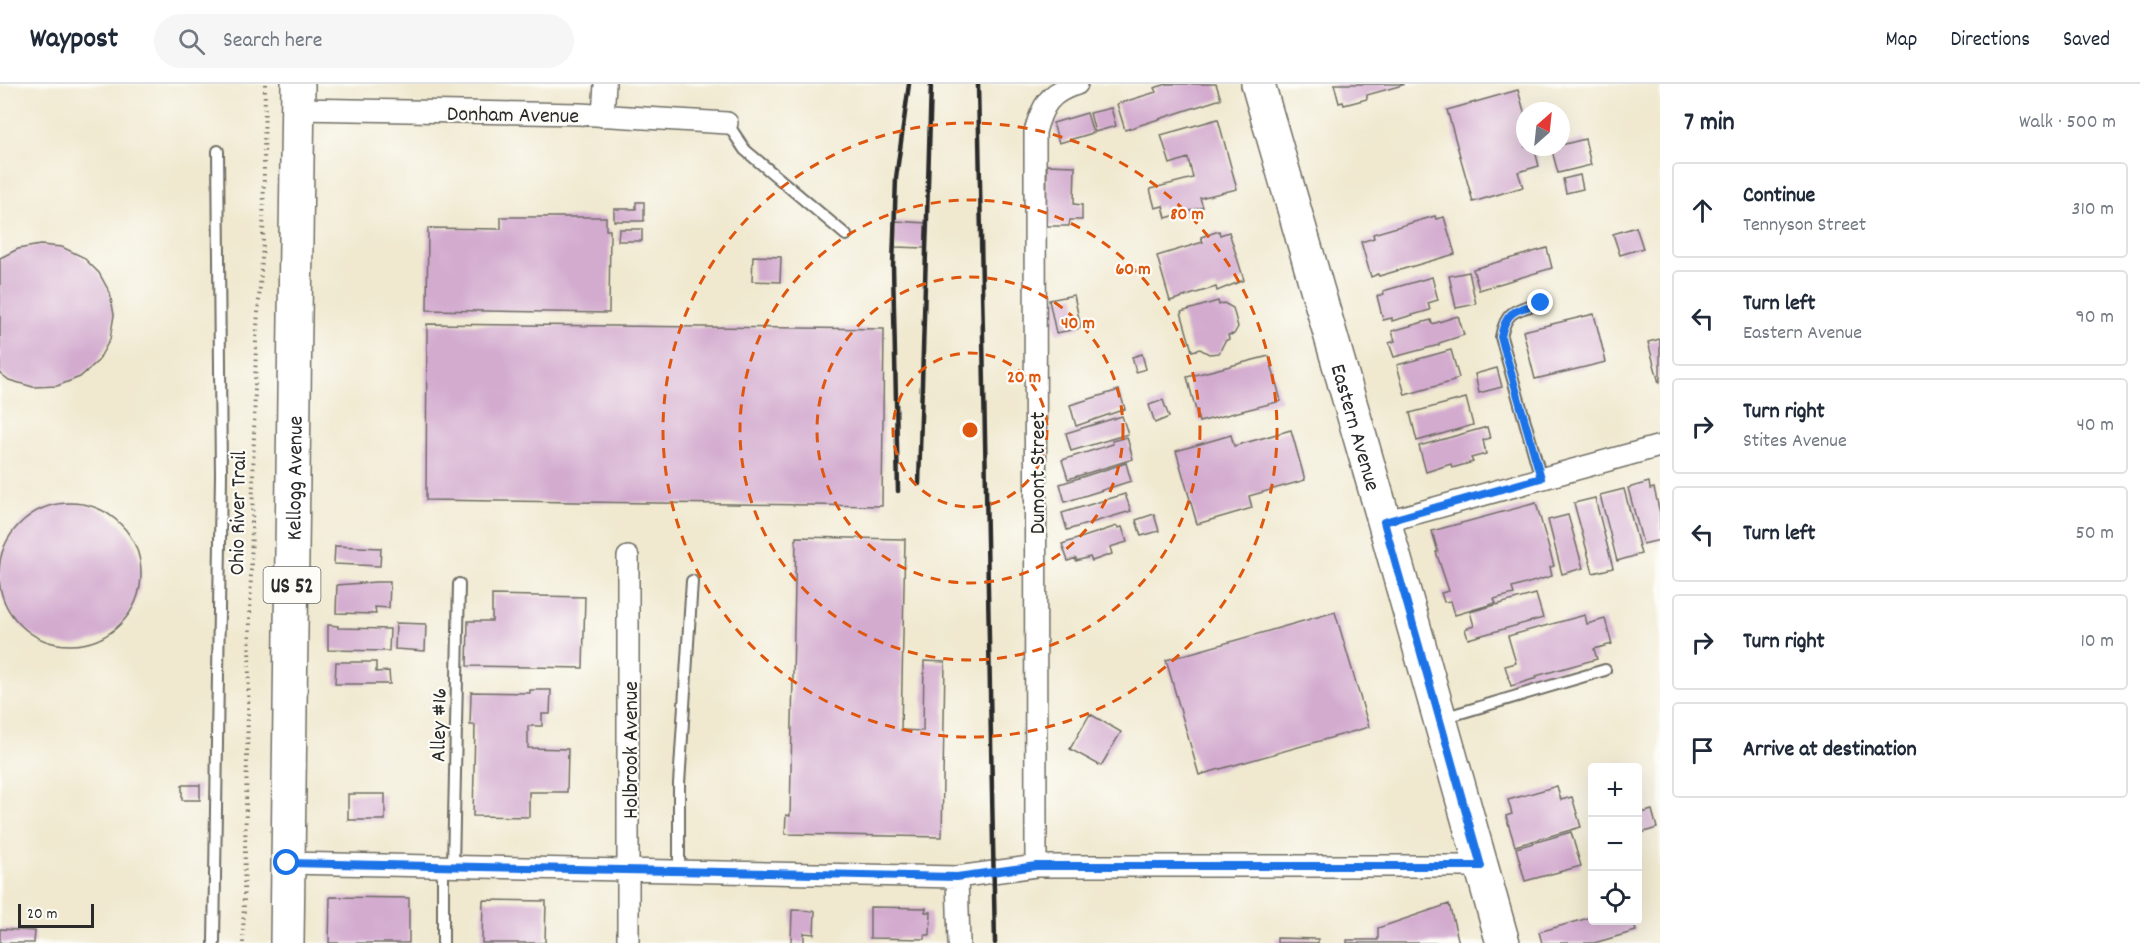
<!DOCTYPE html>
<html lang="en">
<head>
<meta charset="utf-8">
<style>
  :root { --surface:#fff; --page:#f6f6f7; --text:#1f2937; --muted:#747a83; --line:#e0e1e3 }
  body { margin:0; font-family:Dekko,sans-serif; background:var(--page); color:var(--text) }
  .controls { position:absolute; right:18px; bottom:18px; display:grid; overflow:hidden; border-radius:6px; box-shadow:0 6px 24px #0002 }
  .controls button { width:54px; height:54px; display:grid; place-items:center; padding:0; border:0; border-bottom:2px solid var(--line); background:var(--surface); color:var(--text); font:30px sans-serif }
  .compass { position:absolute; left:1516px; top:18px; width:54px; height:54px; border-radius:50%; background:var(--surface); box-shadow:0 6px 24px #0002; rotate:27deg }
  .scale { position:absolute; left:18px; bottom:15px; width:76px; box-sizing:border-box; padding-left:6px; border:3px solid #2b2b2b; border-top:0; font-size:16px; line-height:21px; white-space:nowrap; color:#2b2b2b; -webkit-text-stroke:4px #fdfcf7; paint-order:stroke }
  .stop { position:absolute; width:18px; height:18px; margin:-14px; border:4px solid #1a73e8; border-radius:50%; background:#fff }
  .stop.end { background:#1a73e8; border-color:#fff; box-shadow:0 2px 6px #0008 }
  .list { margin:0; padding:0; list-style:none }
  h2 { display:flex; justify-content:space-between; align-items:center; height:78px; margin:0; padding:0 24px; font-size:26px }
  h2 small { font-size:20px; font-weight:400; color:var(--muted) }
  .list li { display:grid; grid-template-columns:39px 1fr auto; gap:18px; align-items:center; box-sizing:border-box; height:96px; margin:0 12px 12px; padding:0 12px; border:2px solid var(--line); border-radius:6px }
  .list b { display:block; font-size:22px; white-space:nowrap }
  .list p { margin:0; font-size:20px; white-space:nowrap; color:var(--muted) }
  .list em { font-size:20px; font-style:normal; color:var(--muted) }
  .icon { flex:none; width:33px; height:33px; fill:none; stroke:currentColor; stroke-width:2; stroke-linecap:round; stroke-linejoin:round }
  .map { position:relative; flex:none; width:1660px; height:859px; overflow:hidden }
  header { display:flex; align-items:center; gap:36px; box-sizing:border-box; height:84px; padding:0 30px; background:var(--surface); border-bottom:2px solid var(--line) }
  header strong { font-size:28px }
  nav { display:flex; gap:33px; margin-inline-start:auto; font-size:21px }
  .search { width:420px; height:54px; background:var(--page); display:flex; align-items:center; gap:15px; box-sizing:border-box; padding:0 21px; border-radius:33px; color:var(--muted); font-size:22px }
  main { display:flex }
  aside { flex:1; background:var(--surface) }
  .map>svg:first-child { display:block }
  .building { fill:#d3abcf }
  .lines { fill:none; stroke-linecap:round; stroke-linejoin:round }
  .service-casing { stroke:#706e65; stroke-width:14 }
  .minor-casing { stroke:#706e65; stroke-width:24 }
  .primary-casing { stroke:#706e65; stroke-width:36 }
  .path { stroke:#706e65; stroke-width:4; stroke-dasharray:1.5 4.5; stroke-linecap:butt }
  .service { stroke:#fff; stroke-width:10 }
  .minor { stroke:#fff; stroke-width:21 }
  .primary { stroke:#fff; stroke-width:33 }
  .rail { stroke:#2b2b2b; stroke-width:4.5 }
  .route { stroke:#1a73e8; stroke-width:8 }
  .ring { fill:none; stroke:#df570e; stroke-width:3; stroke-dasharray:10 8 }
  .labels { text-anchor:middle; stroke-width:4.5; stroke-linejoin:round; paint-order:stroke }
  .shield { fill:#fdfcf7; stroke:#6a6a68; stroke-width:1.5 }
  .shield-label { font-size:21px; font-weight:bold; fill:#2b2b2b }
  .street-label { font-size:22px; fill:#2b2b2b; stroke:#fdfcf7 }
  .centre { fill:#df570e; stroke:#fdfcf7; stroke-width:3 }
  .ring-label { font-size:18px; text-anchor:middle; font-weight:bold; fill:#df570e; stroke:#fdfcf7; stroke-width:4.5; stroke-linejoin:round; paint-order:stroke }
</style>
</head>
<body>
<header>
<strong>Waypost</strong>
<div class="search"><svg class="icon" aria-label="search" viewBox="0 0 24 24"><circle cx="10" cy="10" r="6"/><path d="M15 15l6 6"/></svg>Search here</div>
<nav><a>Map</a><a>Directions</a><a>Saved</a></nav>
</header>
<main>
<div class="map">
<svg width="1660" height="859" viewBox="0 0 1660 859">
  <rect width="100%" height="100%" fill="#fdfcf7"/>
  <filter id="ink" filterUnits="userSpaceOnUse"><feTurbulence type="fractalNoise" baseFrequency=".0167" numOctaves="2"/><feDisplacementMap in="SourceGraphic" scale="12" xChannelSelector="R" yChannelSelector="G"/><feConvolveMatrix kernelMatrix="1 2 1 2 8 2 1 2 1" color-interpolation-filters="sRGB"/></filter>
  <filter id="wash" filterUnits="userSpaceOnUse"><feTurbulence type="fractalNoise" baseFrequency=".008" numOctaves="4" result="noise"/><feDisplacementMap in="SourceGraphic" scale="24" xChannelSelector="R" yChannelSelector="G"/><feGaussianBlur stdDeviation="1.35" result="paint"/><feColorMatrix in="noise" values="0 0 0 0 0 0 0 0 0 0 0 0 0 0 0 0 0 1.4 0 .05"/><feComposite in="paint" operator="in"/></filter>
  <g filter="url(#wash)">
    <rect width="100%" height="100%" fill="#f0e9d0"/>
    <g id="blocks">
      <!-- building -->
      <path class="building" d="M1167,0H1216L1221,15L1125,46L1117,20L1156,8L1154,4Z
        M1334,0H1403V1L1367,11V15L1344,21L1343,18L1339,19Z
        M1518,6L1525,31V63H1534L1539,82L1518,88L1523,103L1473,118L1447,26Z
        M1111,24L1116,42L1095,48L1090,29Z
        M1087,29L1093,49L1059,59L1053,39Z
        M1218,35L1237,105L1200,114L1203,123L1166,134L1163,122L1155,124L1150,105L1193,94L1188,74L1170,80L1161,51Z
        M1585,55L1591,81L1558,89L1551,63H1561V61Z
        M1047,81L1075,82L1074,120L1082,121V136H1070L1069,142H1046Z
        M1580,91L1583,105L1566,109L1563,95Z
        M636,118H644V137H614V125H636Z
        M1435,132L1436,135L1444,133L1455,170L1379,192L1378,190L1371,193L1361,158L1374,154L1373,150Z
        M501,133H606V146H610L609,229L427,226L428,144L501,145Z
        M895,137L926,139L925,164L895,163Z
        M1636,143L1643,164L1620,171L1613,150Z
        M619,145H642V157H618Z
        M1219,147L1220,151L1229,148L1244,196L1217,207L1216,203L1170,217L1157,172L1203,158L1201,153Z
        M40,161L62,163L83,173L99,189L110,209L114,231L110,255L98,277L80,293L57,302L33,303L9,296L0,289V174L18,165Z
        M1547,164L1552,184L1479,206L1473,185Z
        M753,172L781,173L780,198L752,197Z
        M1469,188L1476,220L1456,224L1449,192Z
        M1432,193L1438,216L1428,219L1430,226L1392,237V234L1383,236L1377,212L1384,210L1383,207Z
        M1074,211L1081,244L1056,249L1049,216Z
        M1218,217L1219,221L1224,219L1233,224L1238,243L1234,250L1228,251L1229,255L1225,257L1219,269L1209,270L1200,265L1192,267L1181,228Z
        M1594,230L1606,278L1535,295L1523,247Z
        M1458,232L1464,251L1439,259V261L1394,273L1389,259L1395,257L1392,247L1431,236L1432,240Z
        M427,240L884,245L882,422L426,416Z
        M1660,255V298L1659,299L1648,258Z
        M1451,266L1459,294L1454,296V297L1405,311L1397,281Z
        M1142,270L1146,285L1136,288L1132,273Z
        M1269,272L1281,317L1199,338L1187,293Z
        M1497,284L1502,303L1479,309L1475,290Z
        M1119,306L1125,325L1076,342L1070,321Z
        M1466,314L1473,341L1417,357L1410,329Z
        M1163,316L1169,333L1155,339L1149,321Z
        M1122,332L1128,350L1071,367L1066,349Z
        M1487,343L1490,354L1483,356L1486,370L1471,374L1473,378L1452,384L1451,380L1426,388L1419,362Z
        M1291,346L1305,396L1249,412L1252,424L1197,440L1176,367L1231,351L1234,362Z
        M1127,353L1133,375L1068,395L1062,376L1113,360L1112,357Z
        M1126,379L1131,397L1065,418L1060,400Z
        M1649,398L1650,405L1654,404L1660,429V456L1643,460L1628,404Z
        M1624,405L1641,470L1617,477L1600,411Z
        M1125,410L1131,427L1067,446L1062,429Z
        M1595,414L1613,484L1593,489L1574,419Z
        M-1 490a71 71 0 1 1 142 0a71 71 0 1 1-142 0Z
        M1536,419L1554,482L1550,483L1552,492L1512,504L1514,510L1494,515L1496,519L1455,531L1451,517L1444,518L1441,509L1449,507L1436,468H1438L1432,447Z
        M1154,430L1159,447L1141,452L1136,436Z
        M1568,431L1583,484L1562,490L1548,436Z
        M1117,442L1118,444L1122,443L1127,458L1110,463L1112,470L1092,477L1090,473L1076,477V474L1068,477L1062,460Z
        M796,453L905,455L901,646L923,647L924,577L945,578L942,753L785,750L786,731L790,732Z
        M335,462L381,464L380,482L334,480Z
        M376,498H390L389,524L375,523L376,530L336,529L337,501Z
        M1536,510L1543,534L1468,555L1465,545L1474,542L1470,528Z
        M492,511L585,513L583,584L467,582L468,537H492Z
        M1335,528L1369,643L1199,691L1166,576Z
        M1585,531L1587,540L1605,535L1612,560L1594,565L1597,575L1536,592L1537,594L1511,602L1505,582L1516,579L1508,552Z
        M396,539L426,540L425,567L395,565Z
        M328,541L338,542V544L390,545L389,567L328,566Z
        M336,578H376V588L389,587L390,600H335Z
        M530,606H551L550,630H542V642H528V664L568,665L567,708H529V733L473,732L475,641H470L471,608L530,609Z
        M1090,630L1121,648L1101,682L1070,665Z
        M182,701H200V716H182Z
        M1557,702L1561,716L1572,713L1581,743L1515,762L1506,732L1512,730L1508,716Z
        M348,710H385V736H348Z
        M1652,726L1657,744L1638,750V730Z
        M1571,748L1581,782L1525,797L1516,764Z
        M330,813L409,814V859H329Z
        M483,816L546,817L545,859H482Z
        M1449,820L1459,859H1347V856H1378V844Z
        M870,823L926,824L925,828H931L930,851H925V855L870,854Z
        M792,826L815,827L814,850L804,849V859L791,858Z
        M1592,833V836H1633L1636,847L1594,859H1542L1539,848Z
        M0,845L35,847L34,859H0Z
        M1277,854L1318,855V859H1277Z"/>
    </g>
  </g>
  <g filter="url(#ink)">
    <use href="#blocks" fill-opacity="0" stroke="#706e65" stroke-width="1.5"/>
    <g class="lines">
      <defs>
        <path id="service" d="M727,39L745,66L846,151
          M1541,394L1501,253C1506,225 1517,226 1541,219
          M1443,634L1605,586
          M443,783V859
          M453,783L459,500
          M679,787V700L692,497
          M214,859L221,391L218,67"/>
        <path id="minor" d="M298,25L579,30L727,39
          M603,32L605,0
          M1384,438L1660,362
          M628,473V859
          M287,779L957,793L1036,782H1481
          M1036,782L1035,48C1042,21 1050,8 1077,0
          M957,793L959,859"/>
        <g id="primary">
          <path id="s1" d="M1258,0L1377,412L1503,859"/>
          <path id="s2" d="M287,859L298,0"/>
        </g>
      </defs>
      <!-- service casing -->
      <use href="#service" class="service-casing"/>
      <!-- minor casing -->
      <use href="#minor" class="minor-casing"/>
      <!-- primary casing -->
      <use href="#primary" class="primary-casing"/>
      <!-- path -->
      <path class="path" d="M243,859L256,256L263,161L265,0"/>
      <!-- service -->
      <use href="#service" class="service"/>
      <!-- minor -->
      <use href="#minor" class="minor"/>
      <!-- primary -->
      <use href="#primary" class="primary"/>
      <!-- rail -->
      <path class="rail" d="M978,0L995,859
        M919,400L931,0
        M898,407L893,182L896,94L909,0"/>
    </g>
  </g>
  <g class="lines" filter="url(#ink)">
    <!-- route -->
    <path class="route" d="M287,779L957,793L1036,782H1481L1384,438L1541,394L1501,253C1506,225 1517,226 1541,219"/>
  </g>
  <!-- distance rings -->
  <g class="ring">
    <circle cx="970" cy="346" r="77"/>
    <circle cx="970" cy="346" r="153"/>
    <circle cx="970" cy="346" r="230"/>
    <circle cx="970" cy="346" r="307"/>
  </g>
  <g class="labels">
    <!-- shield labels -->
    <rect class="shield" x="263.5" y="483" width="57" height="36" rx="4.5"/>
    <g class="shield-label">
      <text x="292" y="508">US 52</text>
    </g>
    <!-- street labels -->
    <g class="street-label">
      <text transform="translate(513 29) rotate(1)" y="8">Donham Avenue</text>
      <text dy="8" stroke="none"><textPath href="#s1" startOffset="357">Eastern Avenue</textPath></text>
      <text transform="translate(1036 389) rotate(-90)" y="8">Dumont Street</text>
      <text dy="8" stroke="none"><textPath href="#s2" startOffset="465">Kellogg Avenue</textPath></text>
      <text transform="translate(236 429) rotate(-89)" y="8">Ohio River Trail</text>
      <text transform="translate(437 641) rotate(-89)" y="8">Alley #16</text>
      <text transform="translate(629 666) rotate(-90)" y="8">Holbrook Avenue</text>
    </g>
  </g>
  <circle cx="970" cy="346" r="9" class="centre"/>
  <g class="ring-label">
    <text x="1187" y="135">80 m</text>
    <text x="1133" y="190">60 m</text>
    <text x="1078" y="244">40 m</text>
    <text x="1024" y="298">20 m</text>
  </g>
</svg>
<div class="controls">
<button>+</button>
<button>−</button>
<button><svg class="icon" aria-label="locate" viewBox="0 0 24 24"><circle cx="12" cy="12" r="6"/><path d="M12 2v4M12 18v4M2 12h4M18 12h4"/></svg></button>
</div>
<svg class="compass" viewBox="-18 -18 36 36"><path d="M0-13l5 13h-10z" fill="#e53935"/><path d="M0 13l5-13h-10z" fill="#747a83"/></svg>
<div class="scale">20 m</div>
<div class="stop" style="left:287px;top:779px"></div>
<div class="stop end" style="left:1541px;top:219px"></div>
</div>
<aside>
<h2>7 min<small>Walk · 500 m</small></h2>
<ul class="list">
<li><svg class="icon" aria-label="ahead" viewBox="0 0 24 24"><path d="M12 20V5M6 11l6-6 6 6"/></svg><div><b>Continue</b><p>Tennyson Street</p></div><em>310 m</em></li>
<li><svg class="icon" aria-label="left" viewBox="0 0 24 24"><path d="M17 20v-9H6M10 6l-5 5 5 5"/></svg><div><b>Turn left</b><p>Eastern Avenue</p></div><em>90 m</em></li>
<li><svg class="icon" aria-label="right" viewBox="0 0 24 24"><path d="M7 20v-9h11M14 6l5 5-5 5"/></svg><div><b>Turn right</b><p>Stites Avenue</p></div><em>40 m</em></li>
<li><svg class="icon" aria-label="left" viewBox="0 0 24 24"><path d="M17 20v-9H6M10 6l-5 5 5 5"/></svg><div><b>Turn left</b></div><em>50 m</em></li>
<li><svg class="icon" aria-label="right" viewBox="0 0 24 24"><path d="M7 20v-9h11M14 6l5 5-5 5"/></svg><div><b>Turn right</b></div><em>10 m</em></li>
<li><svg class="icon" aria-label="arrive" viewBox="0 0 24 24"><path d="M6 21V4h12l-3 4 3 4H6"/></svg><div><b>Arrive at destination</b></div></li>
</ul>
</aside>
</main>
</body>
</html>
